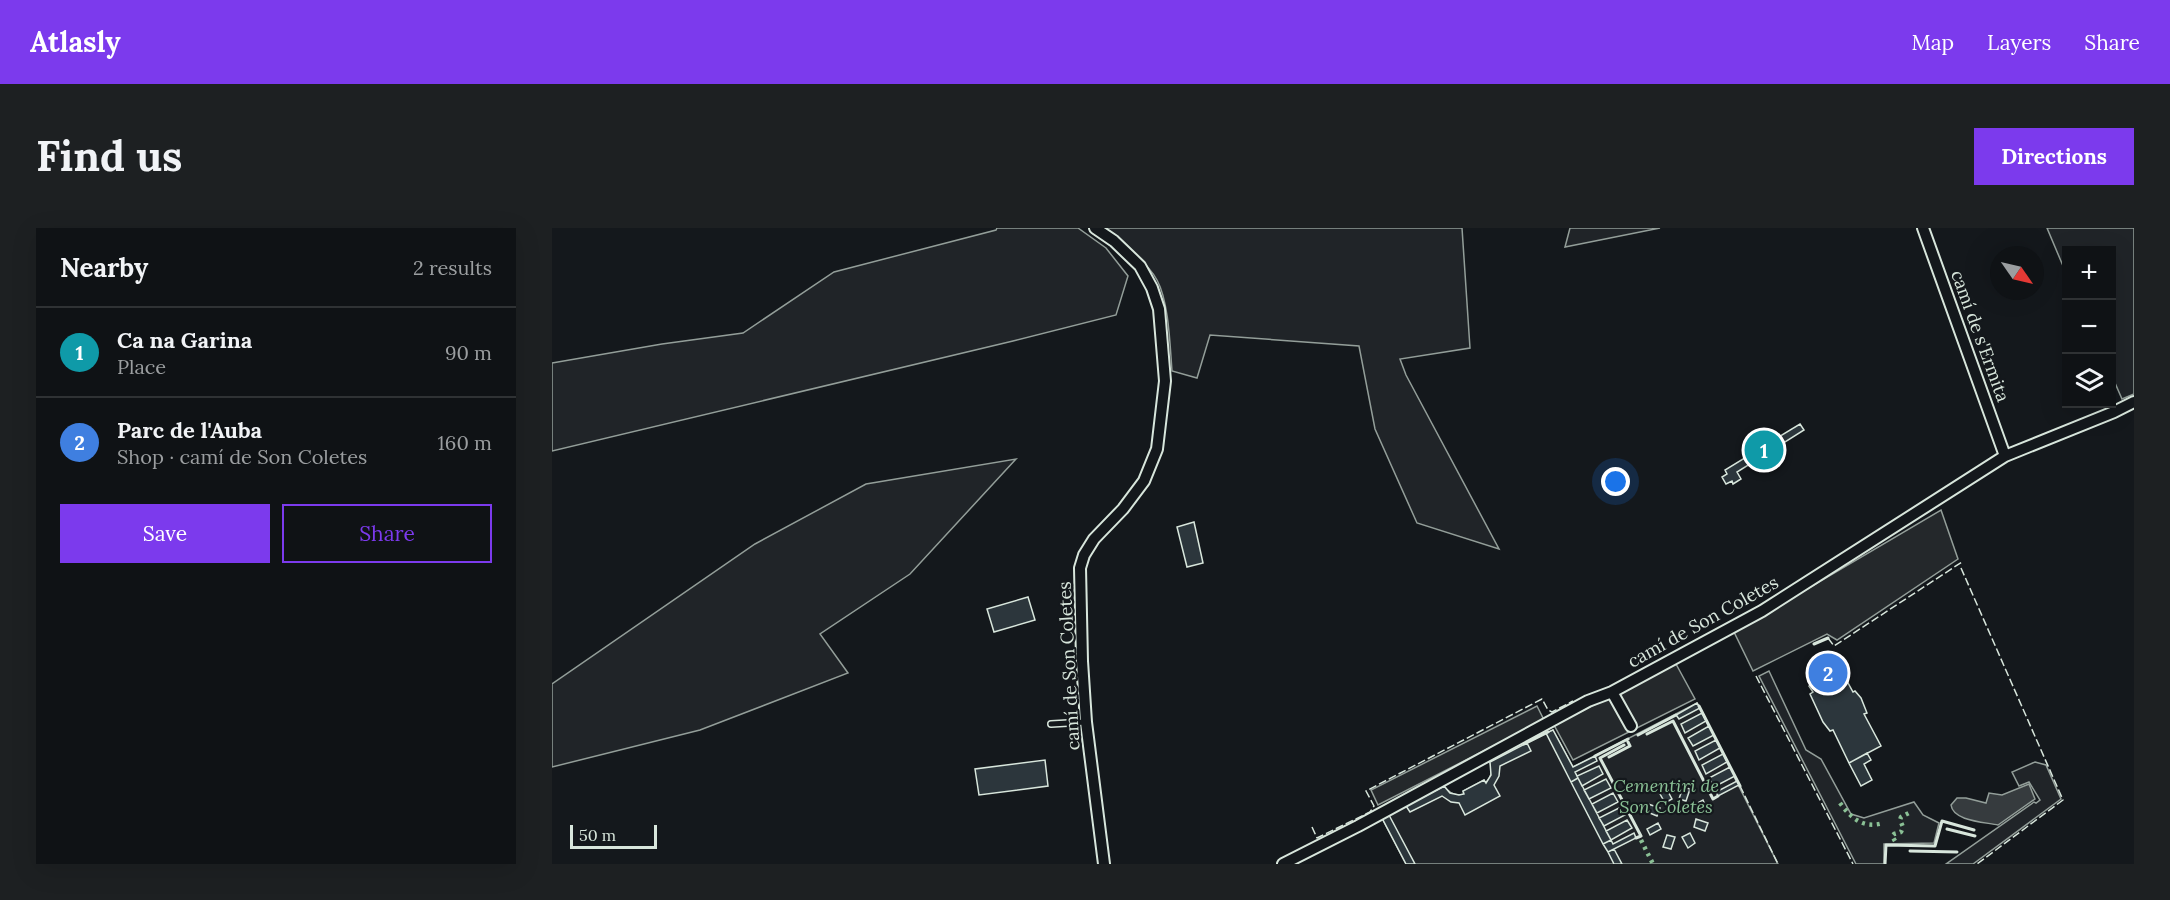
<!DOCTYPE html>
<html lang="en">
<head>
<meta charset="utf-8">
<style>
  :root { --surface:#0f1215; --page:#1d2022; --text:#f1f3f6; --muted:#9b9ea0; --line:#2f3234; --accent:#7c3aed }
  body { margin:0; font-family:Lora,serif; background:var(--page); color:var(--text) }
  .controls { position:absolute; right:18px; top:18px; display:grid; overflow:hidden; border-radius:0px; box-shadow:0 6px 24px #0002 }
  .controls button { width:54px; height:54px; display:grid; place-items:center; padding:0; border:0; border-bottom:2px solid var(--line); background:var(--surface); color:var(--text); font:30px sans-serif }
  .compass { position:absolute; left:1438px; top:18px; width:54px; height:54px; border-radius:50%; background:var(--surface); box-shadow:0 6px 24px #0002; rotate:124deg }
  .scale { position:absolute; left:18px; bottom:15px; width:87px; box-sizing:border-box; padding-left:6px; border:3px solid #d8e6dc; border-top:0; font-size:16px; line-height:21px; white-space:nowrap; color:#d8e6dc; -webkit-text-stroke:4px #14181c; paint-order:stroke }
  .you { position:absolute; left:1064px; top:254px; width:21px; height:21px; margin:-15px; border:4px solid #fff; border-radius:50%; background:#1a73e8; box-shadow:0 0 0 9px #1a73e833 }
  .badge { display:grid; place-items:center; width:39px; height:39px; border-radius:50%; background:var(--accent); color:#fff; font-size:20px; font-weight:700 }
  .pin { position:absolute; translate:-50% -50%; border:3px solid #fff; box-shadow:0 2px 6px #0006 }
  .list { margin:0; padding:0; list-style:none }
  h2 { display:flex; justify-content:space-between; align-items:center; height:78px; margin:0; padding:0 24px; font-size:26px }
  h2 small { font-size:20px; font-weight:400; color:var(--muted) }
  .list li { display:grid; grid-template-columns:39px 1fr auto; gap:18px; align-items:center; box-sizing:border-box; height:90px; padding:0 24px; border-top:2px solid var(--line) }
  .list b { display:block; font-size:22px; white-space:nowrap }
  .list p { margin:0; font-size:20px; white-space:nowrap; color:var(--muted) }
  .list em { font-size:20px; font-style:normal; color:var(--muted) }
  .actions { display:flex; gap:12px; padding:18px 24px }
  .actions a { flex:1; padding:14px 0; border:2px solid var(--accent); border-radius:0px; text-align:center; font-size:21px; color:var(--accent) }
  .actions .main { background:var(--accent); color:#fff }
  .icon { flex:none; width:33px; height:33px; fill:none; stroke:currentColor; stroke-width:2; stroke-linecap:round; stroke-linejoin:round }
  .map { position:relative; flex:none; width:1582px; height:636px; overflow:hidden; border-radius:0px }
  header { display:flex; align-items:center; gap:36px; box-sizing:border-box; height:84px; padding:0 30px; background:var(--accent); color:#fff }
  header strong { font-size:28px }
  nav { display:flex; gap:33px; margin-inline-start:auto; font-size:21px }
  .intro { display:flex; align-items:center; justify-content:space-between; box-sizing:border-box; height:144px; padding:0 36px }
  h1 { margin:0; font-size:42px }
  .button { padding:15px 27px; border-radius:0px; background:var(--accent); color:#fff; font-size:21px; font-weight:700 }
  main { display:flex; gap:36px; padding:0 36px }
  aside { flex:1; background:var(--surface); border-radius:0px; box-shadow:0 6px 24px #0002 }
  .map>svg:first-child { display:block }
  .green { fill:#202428; stroke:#939e99; stroke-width:1.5 }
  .parking { fill:#24282b; stroke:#939e99; stroke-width:1.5 }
  .water { fill:#363b3e; stroke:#939e99; stroke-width:1.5 }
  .building { fill:#2c363c; stroke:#d8e6dc; stroke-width:1.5 }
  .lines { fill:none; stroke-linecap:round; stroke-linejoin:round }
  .lane-casing { stroke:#d8e6dc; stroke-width:8 }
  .street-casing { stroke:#d8e6dc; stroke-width:14 }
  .lane { stroke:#14181c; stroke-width:5 }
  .street { stroke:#14181c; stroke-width:10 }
  .hedge { stroke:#8ac095; stroke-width:4.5; stroke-dasharray:3 4.5; stroke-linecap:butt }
  .fence { stroke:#d8e6dc; stroke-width:1.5; stroke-dasharray:8 3; stroke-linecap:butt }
  .wall { stroke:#d8e6dc; stroke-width:3 }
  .labels { text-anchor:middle; stroke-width:4.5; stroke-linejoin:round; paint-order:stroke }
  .street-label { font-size:18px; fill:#d8e6dc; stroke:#14181c }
  .park-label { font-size:18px; font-style:italic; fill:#8ac095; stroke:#14181c }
</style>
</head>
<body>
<header>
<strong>Atlasly</strong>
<nav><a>Map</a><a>Layers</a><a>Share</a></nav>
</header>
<div class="intro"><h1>Find us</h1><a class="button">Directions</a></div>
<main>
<aside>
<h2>Nearby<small>2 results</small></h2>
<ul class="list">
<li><span class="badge" style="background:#0f9aa8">1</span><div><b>Ca na Garina</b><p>Place</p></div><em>90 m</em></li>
<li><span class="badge" style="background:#3f7fe0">2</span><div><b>Parc de l'Auba</b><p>Shop · camí de Son Coletes</p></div><em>160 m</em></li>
</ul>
<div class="actions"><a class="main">Save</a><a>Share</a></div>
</aside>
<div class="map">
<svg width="1582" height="636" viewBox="0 0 1582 636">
  <rect width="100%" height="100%" fill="#14181c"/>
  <!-- green -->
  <path class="green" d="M445,0H526L554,20L576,48L564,87L461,113L0,223V135L110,116L191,105L282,44L444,2Z
    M551,0H910L918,120L848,131L854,147L947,321L865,295L823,201L807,118L658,107L645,150L620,143C618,118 617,74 605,52C596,35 566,11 551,0Z
    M1018,0H1108L1013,19Z
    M1495,0H1582V166L1570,171L1560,148V22H1514V45Z
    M464,231L358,346L268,406L296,445L148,502L0,539V456L203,316L314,256Z
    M1217,443L1254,522L1269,531L1299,586L1312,590L1362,574L1371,587L1387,595L1382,615L1332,616V636H1304L1207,448Z
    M1145,475L1226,636H854L830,590L892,558C897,565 903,569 912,566L911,563L932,552L933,555C940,550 940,541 938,534L1001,502L1021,539Z
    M1483,534L1494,537L1509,571L1421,636H1394L1482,574L1484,575L1488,572L1477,554L1467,558L1460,544Z"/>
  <!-- parking -->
  <path class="parking" d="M1389,282L1406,331L1285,412L1275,406L1201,443L1182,404Z
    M1124,436L1143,471L1021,532L1002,497Z
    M985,478L992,492L826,577L819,562Z"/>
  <!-- water -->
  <path class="water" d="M1477,556L1483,571L1446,597C1432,594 1401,593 1399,577L1405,570H1414L1434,575L1437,565L1450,567Z"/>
  <!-- building -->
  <path class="building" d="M1248,196L1252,202L1185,244L1189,251L1181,256L1180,253L1174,256L1170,249L1175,246L1173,242Z
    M642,294L651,335L635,339L625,299Z
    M476,369L483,392L442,404L435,381Z
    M1276,434L1286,436L1293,443L1295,453L1301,464L1303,463L1309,470L1315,485L1312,486L1329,518L1297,535L1281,502L1278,503L1271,494L1258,466L1261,464L1257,458L1260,455L1262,446L1269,437Z
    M1145,475L1148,480L1127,491L1124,487Z
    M1150,485L1154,493L1133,505L1129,496Z
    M1157,498L1162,507L1141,518L1136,510Z
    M1001,502L1021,539L1043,528L1045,533L1023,544L1026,550L1019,554L994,505Z
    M1164,512L1168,520L1147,532L1143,523Z
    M975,515L979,523L948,538L947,548L942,557L948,568L913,587L907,575L899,574L890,568L858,584L854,578L892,558L898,565L907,567L912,566L911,563L932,552L934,555L939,547L938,534Z
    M1315,525L1319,532L1312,536L1320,552L1309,558L1297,535Z
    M1171,526L1175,534L1154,546L1150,537Z
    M493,532L496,558L427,567L423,541Z
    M1047,538L1051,546L1030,558L1025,548Z
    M1178,539L1183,548L1162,559L1157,550Z
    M1026,550L1059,612L1051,616L1019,554Z
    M1054,551L1059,560L1037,571L1032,562Z
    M1185,553L1187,557L1166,568L1164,564Z
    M1131,559L1138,561L1134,573L1127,571Z
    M1114,560L1120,571L1113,575L1107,564Z
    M1061,565L1066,574L1045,585L1040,576Z
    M1151,572L1154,579L1143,584L1140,578Z
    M1096,576L1108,580L1105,588L1093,583Z
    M1069,579L1073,587L1052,598L1047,590Z
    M837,587L863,636H854L830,590Z
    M1144,591L1156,595L1153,603L1142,599Z
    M1075,592L1080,600L1059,612L1054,603Z
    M1106,595L1109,601L1098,607L1095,601Z
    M1082,605L1084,610L1056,624L1051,616L1059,612L1061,616Z
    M1138,605L1143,615L1136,620L1130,609Z
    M1115,607L1123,609L1119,621L1111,619Z
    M1062,621L1070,636H1062L1056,624Z"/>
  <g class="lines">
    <defs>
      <path id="lane" d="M499,496L533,494"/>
      <path id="street" d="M543,0L562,13L588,38L600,60L607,81L613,153L605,221L592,253L571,281L542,311L532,327L528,340L530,433L534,494L552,636
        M1371,0L1453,228
        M1060,464L1079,498
        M731,636L806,598L1036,473L1060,464L1210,383L1453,228L1562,184L1582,174"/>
    </defs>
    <!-- lane casing -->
    <use href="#lane" class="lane-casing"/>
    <!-- street casing -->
    <use href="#street" class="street-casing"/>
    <!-- lane -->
    <use href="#lane" class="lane"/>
    <!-- street -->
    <use href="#street" class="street"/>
    <!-- hedge -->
    <path class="hedge" d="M1288,575C1299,590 1311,601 1331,595
      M1089,612L1101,636
      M1343,613L1340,608L1342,606L1349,604L1351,599L1348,592L1349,589L1357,585"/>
    <!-- fence -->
    <path class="fence" d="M1409,340L1511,572L1425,636
      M1276,410L1282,418L1410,334
      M1204,448L1301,636
      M1188,558L1226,636
      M760,599L765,610L818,584L822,578L814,563L990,471L996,482L1000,484L1021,473"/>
    <!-- wall -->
    <path class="wall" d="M1262,416L1276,410
      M1147,478L1188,558
      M1095,506L1121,493L1161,571L1166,568
      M1086,507L1124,487
      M972,516L996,504
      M1072,517L1048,530L1089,608L1084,610
      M1043,528L1076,511
      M1057,529L1078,518L1076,514
      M1395,601L1423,608
      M1358,623L1405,624
      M1333,636L1334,617L1383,618L1390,593L1422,602"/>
  </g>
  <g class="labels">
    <!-- street labels -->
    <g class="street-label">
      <text transform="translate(1428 108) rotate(70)" y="6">camí de s'Ermita</text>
      <text transform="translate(1151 394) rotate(-29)" y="6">camí de Son Coletes</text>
      <text transform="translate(517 438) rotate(-93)" y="6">camí de Son Coletes</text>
    </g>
    <!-- park labels -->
    <g class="park-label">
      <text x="1114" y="564">Cementiri de<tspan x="1114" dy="21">Son Coletes</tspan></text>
    </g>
  </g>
</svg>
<div class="controls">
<button>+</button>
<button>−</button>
<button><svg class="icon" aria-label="layers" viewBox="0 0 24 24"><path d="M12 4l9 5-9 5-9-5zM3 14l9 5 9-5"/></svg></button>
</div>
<svg class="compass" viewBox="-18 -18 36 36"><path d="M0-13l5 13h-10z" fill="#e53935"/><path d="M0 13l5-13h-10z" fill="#9b9ea0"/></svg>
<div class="scale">50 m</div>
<div class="you"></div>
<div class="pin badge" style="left:1212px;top:222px;background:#0f9aa8">1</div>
<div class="pin badge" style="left:1276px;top:445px;background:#3f7fe0">2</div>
</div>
</main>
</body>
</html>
